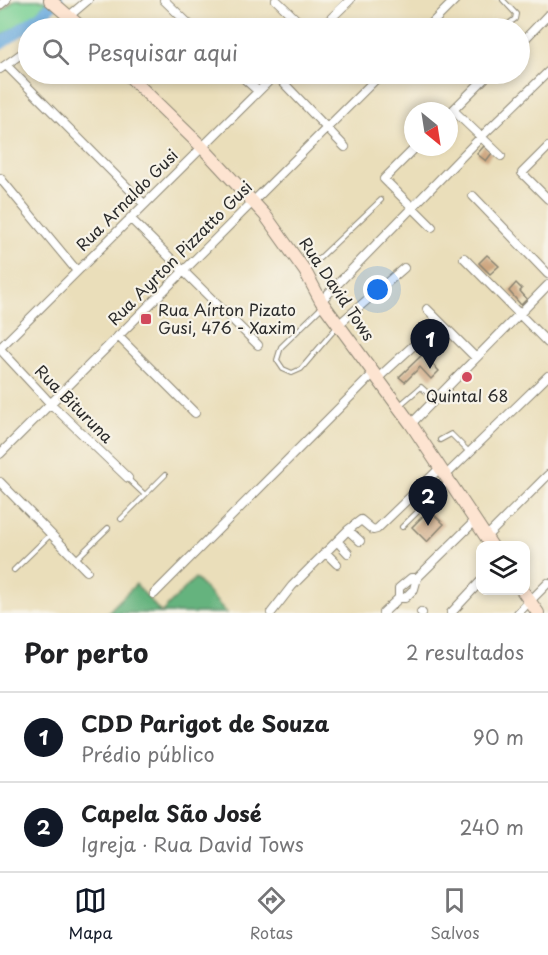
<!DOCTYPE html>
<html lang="pt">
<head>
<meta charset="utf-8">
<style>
  :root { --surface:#fff; --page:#f2f2f2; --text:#202124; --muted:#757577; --line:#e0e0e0; --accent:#111827 }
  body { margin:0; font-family:"Playpen Sans",sans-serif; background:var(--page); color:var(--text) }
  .controls { position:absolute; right:18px; bottom:18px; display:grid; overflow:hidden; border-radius:12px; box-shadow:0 3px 9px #0003 }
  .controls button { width:54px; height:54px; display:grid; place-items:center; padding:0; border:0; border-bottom:2px solid var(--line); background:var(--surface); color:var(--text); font:30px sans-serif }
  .compass { position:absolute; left:404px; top:102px; width:54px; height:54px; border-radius:50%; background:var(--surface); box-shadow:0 3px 9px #0003; rotate:150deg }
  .you { position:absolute; left:378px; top:290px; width:21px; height:21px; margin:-15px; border:4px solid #fff; border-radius:50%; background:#1a73e8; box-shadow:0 0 0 9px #1a73e833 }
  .badge { display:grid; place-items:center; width:39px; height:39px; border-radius:50%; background:var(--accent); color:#fff; font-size:20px; font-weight:700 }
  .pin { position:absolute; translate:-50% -50px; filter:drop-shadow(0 2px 3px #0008) }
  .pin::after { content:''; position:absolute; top:32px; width:21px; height:18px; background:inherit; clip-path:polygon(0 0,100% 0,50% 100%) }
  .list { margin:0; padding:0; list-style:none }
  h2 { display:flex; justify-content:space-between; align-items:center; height:78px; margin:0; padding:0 24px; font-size:26px }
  h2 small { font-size:20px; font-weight:400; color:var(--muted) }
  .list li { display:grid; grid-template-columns:39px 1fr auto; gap:18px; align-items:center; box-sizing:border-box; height:90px; padding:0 24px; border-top:2px solid var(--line) }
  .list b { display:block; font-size:22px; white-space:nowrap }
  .list p { margin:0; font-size:20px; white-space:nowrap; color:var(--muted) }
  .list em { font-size:20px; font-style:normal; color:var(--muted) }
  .icon { flex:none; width:33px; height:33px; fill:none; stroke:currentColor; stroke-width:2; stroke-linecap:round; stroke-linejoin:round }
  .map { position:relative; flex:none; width:548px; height:613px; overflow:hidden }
  .search { position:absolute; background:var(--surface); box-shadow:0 3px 9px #0003; left:18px; right:18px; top:18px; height:66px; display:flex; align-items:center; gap:15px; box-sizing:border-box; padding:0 21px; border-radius:33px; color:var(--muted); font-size:22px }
  .sheet { height:258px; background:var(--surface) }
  nav { display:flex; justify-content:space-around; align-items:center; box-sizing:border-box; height:84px; border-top:2px solid var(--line); background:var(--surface); font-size:16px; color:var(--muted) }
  nav a { display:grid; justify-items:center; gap:3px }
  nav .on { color:var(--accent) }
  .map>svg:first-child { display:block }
  .green { fill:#7cd195; stroke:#547e60; stroke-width:1.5 }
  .forest { fill:#65b37e; stroke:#486f54; stroke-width:1.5 }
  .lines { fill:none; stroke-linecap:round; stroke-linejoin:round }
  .river { stroke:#6aabde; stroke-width:12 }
  .building { fill:#cda680 }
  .lane-casing { stroke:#8a8472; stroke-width:6 }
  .street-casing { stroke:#8a8472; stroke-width:10 }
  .secondary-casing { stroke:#8a8472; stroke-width:14 }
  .lane { stroke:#fff; stroke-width:4 }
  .street { stroke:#fff; stroke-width:8 }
  .secondary { stroke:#fde4d1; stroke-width:12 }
  .poi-dot { fill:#d1495b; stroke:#f7f3e8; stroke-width:2 }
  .labels { text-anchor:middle; stroke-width:4.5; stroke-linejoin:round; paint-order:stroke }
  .street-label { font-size:16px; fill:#2b2b2b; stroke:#f7f3e8 }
  .poi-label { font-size:16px; fill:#2b2b2b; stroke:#f7f3e8; text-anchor:start }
</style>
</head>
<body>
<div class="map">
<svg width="548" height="613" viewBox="0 0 548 613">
  <rect width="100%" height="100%" fill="#f7f3e8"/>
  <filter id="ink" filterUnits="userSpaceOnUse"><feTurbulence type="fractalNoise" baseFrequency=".0167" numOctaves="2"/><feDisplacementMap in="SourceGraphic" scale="12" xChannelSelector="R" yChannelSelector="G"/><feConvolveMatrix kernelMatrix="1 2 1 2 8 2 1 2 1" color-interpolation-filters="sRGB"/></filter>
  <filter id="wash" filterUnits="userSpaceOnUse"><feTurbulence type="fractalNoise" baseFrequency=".008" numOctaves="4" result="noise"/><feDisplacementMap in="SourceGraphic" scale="24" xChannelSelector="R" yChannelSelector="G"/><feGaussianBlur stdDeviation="1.35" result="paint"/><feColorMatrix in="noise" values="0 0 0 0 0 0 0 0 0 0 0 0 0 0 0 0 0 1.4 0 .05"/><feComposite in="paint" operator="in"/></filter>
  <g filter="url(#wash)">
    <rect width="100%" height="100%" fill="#eadeba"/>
    <!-- green -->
    <path class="green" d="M15,0H44L47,2L34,15L0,37V13Z"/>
    <!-- forest -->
    <path class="forest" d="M195,578L227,613H107L136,584L161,613Z"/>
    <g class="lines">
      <!-- river -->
      <path class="river" d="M0,44L39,17L57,0"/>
    </g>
    <g id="blocks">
      <!-- building -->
      <path class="building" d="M484,146L492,153L486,161L477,154Z
        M487,255L499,266L490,274L479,263Z
        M516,283L522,289L520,291L527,299L521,305L509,291Z
        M423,354L439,371L431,379L420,367L405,382L399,377Z
        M429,510L444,524L427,542L412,527Z"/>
    </g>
  </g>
  <g filter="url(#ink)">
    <use href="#blocks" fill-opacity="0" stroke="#8a8472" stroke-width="1.5"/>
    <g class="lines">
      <defs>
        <path id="lane" d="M503,28L515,19L516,14L503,0
          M306,271L381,200
          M323,306L281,347L277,360L283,369L292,373L301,369L336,328
          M400,405L421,387L434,399
          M440,440L451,434L469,452
          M128,479L145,495
          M121,519L165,475
          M402,527L448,482
          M76,559L108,528
          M14,570L50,535"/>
        <path id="street" d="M164,0L193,28
          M276,0L305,28
          M0,5L6,0
          M55,28L88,0
          M321,28L350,0
          M427,28L455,0
          M520,44L548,15
          M6,65L144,204
          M0,69L28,49
          M239,74L258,91
          M275,74L345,147
          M453,110L501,156
          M449,114L489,74
          M416,147L384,179L432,227
          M548,147L522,173L548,199
          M0,178L77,271
          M473,196L548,274
          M130,218L258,345
          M464,258L548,343
          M321,301L482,136L548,72
          M427,309L476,358
          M338,325L404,268
          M118,336L195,413
          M0,348L276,74
          M0,349L50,403L128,478
          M378,378L414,345
          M411,424L548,285
          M0,454L381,74
          M445,476L548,376
          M0,482L87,571
          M348,530L360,541
          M486,537L548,475
          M337,541L348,553
          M325,552L337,564
          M411,578H417L414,589L405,598H399V588Z
          M417,578L475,521
          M154,594L374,373
          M421,612L422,613
          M271,613L292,586L348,530L361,520L373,530L377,529L440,468
          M383,613L399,598
          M451,613L480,582
          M518,613L548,583"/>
        <path id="secondary" d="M50,0L82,28
          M127,74L202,147L265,215L305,271L321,301L411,424L492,546
          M522,590L538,613"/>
      </defs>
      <!-- lane casing -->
      <use href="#lane" class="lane-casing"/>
      <!-- street casing -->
      <use href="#street" class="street-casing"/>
      <!-- secondary casing -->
      <use href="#secondary" class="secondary-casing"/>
      <!-- lane -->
      <use href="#lane" class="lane"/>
      <!-- street -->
      <use href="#street" class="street"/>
      <!-- secondary -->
      <use href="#secondary" class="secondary"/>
    </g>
  </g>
  <!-- markers -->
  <g class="poi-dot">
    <rect x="140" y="313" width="12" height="12" rx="3"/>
    <circle cx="467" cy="377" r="6"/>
  </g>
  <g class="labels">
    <!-- street labels -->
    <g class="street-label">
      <text transform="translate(127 200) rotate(-45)" y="6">Rua Arnaldo Gusi</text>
      <text transform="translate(180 253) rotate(-45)" y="6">Rua Ayrton Pizzatto Gusi</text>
      <text transform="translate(337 289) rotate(56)" y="6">Rua David Tows</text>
      <text transform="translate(74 404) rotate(45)" y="6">Rua Bituruna</text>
    </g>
    <!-- poi labels -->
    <g class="poi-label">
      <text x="158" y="316">Rua Aírton Pizato<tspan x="158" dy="18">Gusi, 476 - Xaxim</tspan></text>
      <text x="467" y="402" text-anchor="middle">Quintal 68</text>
    </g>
  </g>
</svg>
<div class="controls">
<button><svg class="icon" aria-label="layers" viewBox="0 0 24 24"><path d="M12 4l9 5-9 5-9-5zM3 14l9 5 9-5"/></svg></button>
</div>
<svg class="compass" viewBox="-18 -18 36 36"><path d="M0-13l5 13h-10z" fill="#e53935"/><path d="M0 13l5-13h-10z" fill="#757577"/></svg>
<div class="you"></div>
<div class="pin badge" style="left:430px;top:369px">1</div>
<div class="pin badge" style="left:428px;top:526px">2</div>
<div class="search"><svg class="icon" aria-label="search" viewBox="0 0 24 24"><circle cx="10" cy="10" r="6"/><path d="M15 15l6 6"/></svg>Pesquisar aqui</div>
</div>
<section class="sheet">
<h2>Por perto<small>2 resultados</small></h2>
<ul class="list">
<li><span class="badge">1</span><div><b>CDD Parigot de Souza</b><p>Prédio público</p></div><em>90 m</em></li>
<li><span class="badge">2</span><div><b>Capela São José</b><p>Igreja · Rua David Tows</p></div><em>240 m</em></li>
</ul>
</section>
<nav>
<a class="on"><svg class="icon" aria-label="map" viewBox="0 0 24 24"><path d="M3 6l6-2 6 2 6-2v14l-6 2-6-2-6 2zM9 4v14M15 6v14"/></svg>Mapa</a>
<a><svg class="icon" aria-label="directions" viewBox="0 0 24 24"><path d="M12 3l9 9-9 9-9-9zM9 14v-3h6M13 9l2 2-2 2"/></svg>Rotas</a>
<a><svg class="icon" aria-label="saved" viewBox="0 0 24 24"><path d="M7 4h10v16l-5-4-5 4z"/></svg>Salvos</a>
</nav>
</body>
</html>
